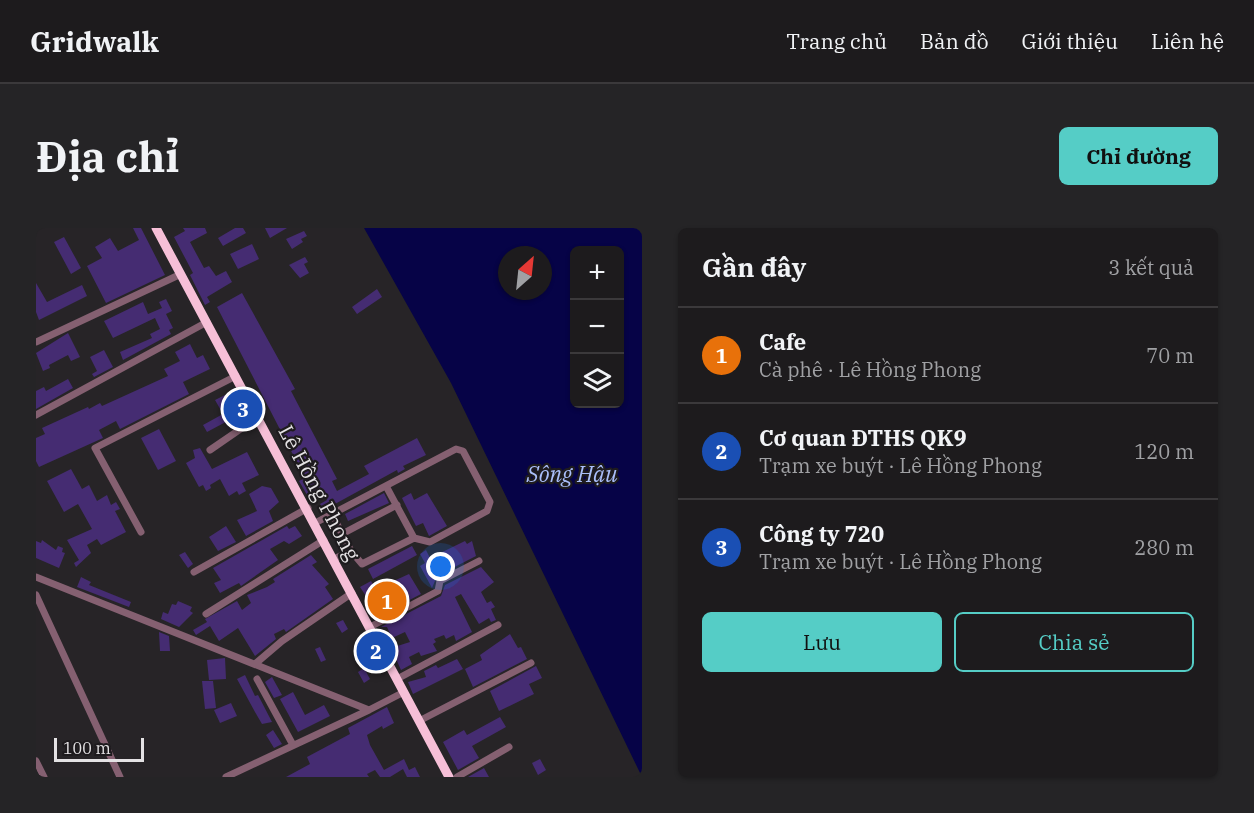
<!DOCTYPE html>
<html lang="vi">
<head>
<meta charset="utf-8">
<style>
  :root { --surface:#1d1b1d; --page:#252426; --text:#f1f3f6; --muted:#a0a1a4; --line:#3b393b; --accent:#55cdc6 }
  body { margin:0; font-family:"IBM Plex Serif",serif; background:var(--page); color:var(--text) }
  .controls { position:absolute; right:18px; top:18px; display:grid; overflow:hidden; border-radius:9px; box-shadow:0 2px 4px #0004 }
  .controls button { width:54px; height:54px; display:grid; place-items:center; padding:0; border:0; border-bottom:2px solid var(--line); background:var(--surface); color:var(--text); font:30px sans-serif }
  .compass { position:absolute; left:462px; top:18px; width:54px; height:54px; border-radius:50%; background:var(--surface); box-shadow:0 2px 4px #0004; rotate:27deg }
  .scale { position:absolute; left:18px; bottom:15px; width:90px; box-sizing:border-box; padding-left:6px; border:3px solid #e4e2e4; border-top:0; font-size:16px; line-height:21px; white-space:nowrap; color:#e4e2e4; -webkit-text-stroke:4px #1e1b1e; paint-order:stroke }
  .you { position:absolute; left:405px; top:339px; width:21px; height:21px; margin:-15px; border:4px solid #fff; border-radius:50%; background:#1a73e8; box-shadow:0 0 0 9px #1a73e833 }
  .badge { display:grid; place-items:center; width:39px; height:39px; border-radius:50%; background:var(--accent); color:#fff; font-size:20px; font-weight:700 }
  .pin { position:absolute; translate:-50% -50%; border:3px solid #fff; box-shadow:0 2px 6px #0006 }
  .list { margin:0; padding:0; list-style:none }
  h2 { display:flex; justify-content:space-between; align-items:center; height:78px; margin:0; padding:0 24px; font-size:26px }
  h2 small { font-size:20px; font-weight:400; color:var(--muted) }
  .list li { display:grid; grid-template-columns:39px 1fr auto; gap:18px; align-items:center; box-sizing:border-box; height:96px; padding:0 24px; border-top:2px solid var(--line) }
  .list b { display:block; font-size:22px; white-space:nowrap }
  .list p { margin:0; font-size:20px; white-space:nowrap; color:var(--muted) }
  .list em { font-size:20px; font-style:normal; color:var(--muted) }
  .actions { display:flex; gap:12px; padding:18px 24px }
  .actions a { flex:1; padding:14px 0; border:2px solid var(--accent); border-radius:9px; text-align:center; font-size:21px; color:var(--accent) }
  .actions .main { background:var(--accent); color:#111 }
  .icon { flex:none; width:33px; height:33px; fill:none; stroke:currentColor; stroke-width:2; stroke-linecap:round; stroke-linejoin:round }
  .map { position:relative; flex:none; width:606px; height:549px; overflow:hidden; border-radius:9px }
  header { display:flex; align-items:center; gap:36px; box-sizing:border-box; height:84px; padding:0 30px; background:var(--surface); border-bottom:2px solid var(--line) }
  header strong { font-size:28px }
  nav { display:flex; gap:33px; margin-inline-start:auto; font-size:21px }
  .intro { display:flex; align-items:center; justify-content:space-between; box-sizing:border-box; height:144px; padding:0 36px }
  h1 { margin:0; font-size:42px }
  .button { padding:15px 27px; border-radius:9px; background:var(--accent); color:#111; font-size:21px; font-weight:700 }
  main { display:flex; gap:36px; padding:0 36px }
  aside { flex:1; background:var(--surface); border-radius:9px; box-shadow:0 2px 4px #0004 }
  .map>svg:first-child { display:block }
  .water { fill:#060347; fill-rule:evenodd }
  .building { fill:#452c72 }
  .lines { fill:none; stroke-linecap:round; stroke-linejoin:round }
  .minor { stroke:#856071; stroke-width:7 }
  .highway { stroke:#f6bfd7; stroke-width:9 }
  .labels { text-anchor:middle; stroke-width:4.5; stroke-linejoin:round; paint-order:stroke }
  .street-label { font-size:21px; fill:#e4e2e4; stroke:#1e1b1e }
  .water-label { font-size:22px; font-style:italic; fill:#aabefa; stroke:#1e1b1e }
</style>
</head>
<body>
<header>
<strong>Gridwalk</strong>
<nav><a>Trang chủ</a><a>Bản đồ</a><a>Giới thiệu</a><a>Liên hệ</a></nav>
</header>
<div class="intro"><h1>Địa chỉ</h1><a class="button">Chỉ đường</a></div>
<main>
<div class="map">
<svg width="606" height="549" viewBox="0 0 606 549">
  <rect width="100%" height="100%" fill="#272427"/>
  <!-- water -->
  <path class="water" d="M328,0H606V549L415,155ZM538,22H584V176H538ZM471,27H507V63H471Z"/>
  <!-- building -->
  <path class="building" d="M97,0H105L129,47L70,75L51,38L66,30L59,19L74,10L82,23L103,12Z
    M147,0H169L171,5L154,14L168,40L173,38L180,48L190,43L196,54L171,69L174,74L169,77L154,47L157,45L138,9L149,3Z
    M199,0H207L210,5L187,18L182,10Z
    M229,0H251L234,10Z
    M268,3L271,8L265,11L267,14L256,21L250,11Z
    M28,9L45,40L35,46L18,14Z
    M216,16L223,31L202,41L194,26Z
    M269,29L272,34L268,36L273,45L264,50L253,37Z
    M0,55L11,74L46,57L51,68L3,92L0,84Z
    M341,61L346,69L321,86L316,79Z
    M206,65L259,161L255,163L301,251L296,253L301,263L333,246L328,238L381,210L390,227L367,238L369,241L362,245L361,242L288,282L284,276L291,272L285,259L271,267L263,253L269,250L181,79Z
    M130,71L136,83L130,86L137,100L133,102L135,106L87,132L84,124L116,110L114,106L124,101L119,90L77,110L68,93L107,74L112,86L126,80L123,74Z
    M32,105L44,129L35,133L32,127L13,137L14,140L7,143L0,125Z
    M154,116L161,130L167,127L174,141L147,154L153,166L84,201L80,193L63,202L67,210L3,239L0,233V210L9,206L6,200L52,179L53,181L64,175L66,178L132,148L128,141L144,133L139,124Z
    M68,122L77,139L58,149L56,146L61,143L54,129Z
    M32,151L37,160L0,181V163L8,159L10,163Z
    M189,167L201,188L171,204L167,197L187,186L179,172Z
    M123,201L140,233L122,242L105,210Z
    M164,220L176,241L211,224L223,247L206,255L210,263L203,267L201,263L193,268L184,251L174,257L175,260L170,263L167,257L163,259L150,235L159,230L157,222Z
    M35,241L46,261L53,257L61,273L71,267L75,277L80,274L84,281L79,283L90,304L65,317L61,311L51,317L55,325L40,339L38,335L43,332L31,312L56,301L42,276L28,284L11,253Z
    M226,258L235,260L243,274L233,283L237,293L210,308L201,292L221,283L213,266Z
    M348,265L353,275L312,293L309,286Z
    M375,265L378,272L391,265L411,298L393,308L387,295L380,298L366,270Z
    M190,298L200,314L182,323L173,309Z
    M251,298L253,301L259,298L266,308L253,316L248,313L234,321L242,332L205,358L203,355L184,365L178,355L185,352L177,340Z
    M6,312L20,322L22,318L27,320L26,324L29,325L23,340L0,330V313L5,315Z
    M429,313L431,316L436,313L440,328L401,348L396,360L384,338L389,335L384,326L390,322L394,330Z
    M376,318L381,327L337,351L332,341Z
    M149,324L157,336L152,340L143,327Z
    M275,327L281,334L276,337L293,356L289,359L297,371L250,404L248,401L238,406L240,411L219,428L202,400L183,413L174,398L160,407L157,402L171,394L169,391L201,373L206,382L215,375L211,367L231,359L239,354L237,351Z
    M445,339L458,354L445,364L451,375L455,373L459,379L455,381L460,392L455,394L453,390L443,396L425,366L419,369L436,404L420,413L418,407L410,411L408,407L398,411L400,414L397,416L401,423L385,428L383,424L373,429L376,436L365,442L355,420L374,414L369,404L356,410L351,399H345L405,368L409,357Z
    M373,346L385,366L343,388L324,359L335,353L340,361Z
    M45,349L55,354L53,357L95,374L93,379L41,359Z
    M142,373L156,379L154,383L157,385L143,399L125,391L127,384L132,386L136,376L140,377Z
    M307,392L312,401L306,405L300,395Z
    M123,404L133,408L134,423H124Z
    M474,406L482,420L485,419L491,431L437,459L429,441L446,432L444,427Z
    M284,419L290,432L285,434L279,421Z
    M189,430L190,451L173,452L171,432Z
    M421,431L427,441L377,466L372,454L390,449L388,443L400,437L402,440Z
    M500,438L506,450L493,456L498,466L463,483L454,463Z
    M328,440L334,451L328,455L322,444Z
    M209,447L219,468L222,467L236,494L226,496L219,484L201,451Z
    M236,449L246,467L238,470L229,454Z
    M166,453H177L180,480L169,481Z
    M257,464L269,487L288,477L294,488L262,504L244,471Z
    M195,475L201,488L184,495L178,482Z
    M351,479L358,495L347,501L346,498L331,507L334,517L348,542L368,531L373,542L379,539L384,549H371L367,541L354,549H344L339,542L331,546L333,549H250L274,536L271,529L314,506L312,500Z
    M464,489L470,499L436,518L443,530L422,542L407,514L428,502L431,507Z
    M237,502L246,516L238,520L230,507Z
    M504,531L510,542L502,547L496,535Z
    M448,540L453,549H432Z"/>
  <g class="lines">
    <!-- minor -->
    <path class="minor" d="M0,114L145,46
      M0,187L171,94
      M174,222L222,189
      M350,258L378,310
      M296,286L306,306
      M279,295L420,221L427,223L454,274L451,283L394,314L378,310L326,336L315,323L298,331
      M105,304L59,220L200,148
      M315,323L306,306L361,277
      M158,344L272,280
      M0,349L333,482L368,464
      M0,367L84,549
      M170,386L288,312
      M334,399L402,363L404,353L443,333
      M219,436L246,413L316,365
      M221,451L257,517
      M361,451L462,397
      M383,493L495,435
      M0,533L8,549
      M190,549L333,482
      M421,549L473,519"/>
    <!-- highway -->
    <path class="highway" d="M120,0L413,549"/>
  </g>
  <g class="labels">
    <!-- street labels -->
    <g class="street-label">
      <text transform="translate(283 265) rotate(62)" y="7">Lê Hồng Phong</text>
    </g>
    <!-- water labels -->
    <g class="water-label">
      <text x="536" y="254">Sông Hậu</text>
    </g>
  </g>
</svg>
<div class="controls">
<button>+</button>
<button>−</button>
<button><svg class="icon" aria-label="layers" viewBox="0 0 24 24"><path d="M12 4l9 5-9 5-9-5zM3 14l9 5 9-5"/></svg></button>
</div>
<svg class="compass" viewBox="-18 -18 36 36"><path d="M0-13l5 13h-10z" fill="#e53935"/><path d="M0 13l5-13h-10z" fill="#a0a1a4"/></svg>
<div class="scale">100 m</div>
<div class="you"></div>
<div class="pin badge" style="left:351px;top:373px;background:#e8710a">1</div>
<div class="pin badge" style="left:340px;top:423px;background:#1a4fb4">2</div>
<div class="pin badge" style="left:207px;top:181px;background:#1a4fb4">3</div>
</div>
<aside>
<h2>Gần đây<small>3 kết quả</small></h2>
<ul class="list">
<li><span class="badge" style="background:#e8710a">1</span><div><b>Cafe</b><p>Cà phê · Lê Hồng Phong</p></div><em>70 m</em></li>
<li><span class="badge" style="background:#1a4fb4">2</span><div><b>Cơ quan ĐTHS QK9</b><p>Trạm xe buýt · Lê Hồng Phong</p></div><em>120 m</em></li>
<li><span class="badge" style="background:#1a4fb4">3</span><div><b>Công ty 720</b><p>Trạm xe buýt · Lê Hồng Phong</p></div><em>280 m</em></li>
</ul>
<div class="actions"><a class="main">Lưu</a><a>Chia sẻ</a></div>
</aside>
</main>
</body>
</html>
